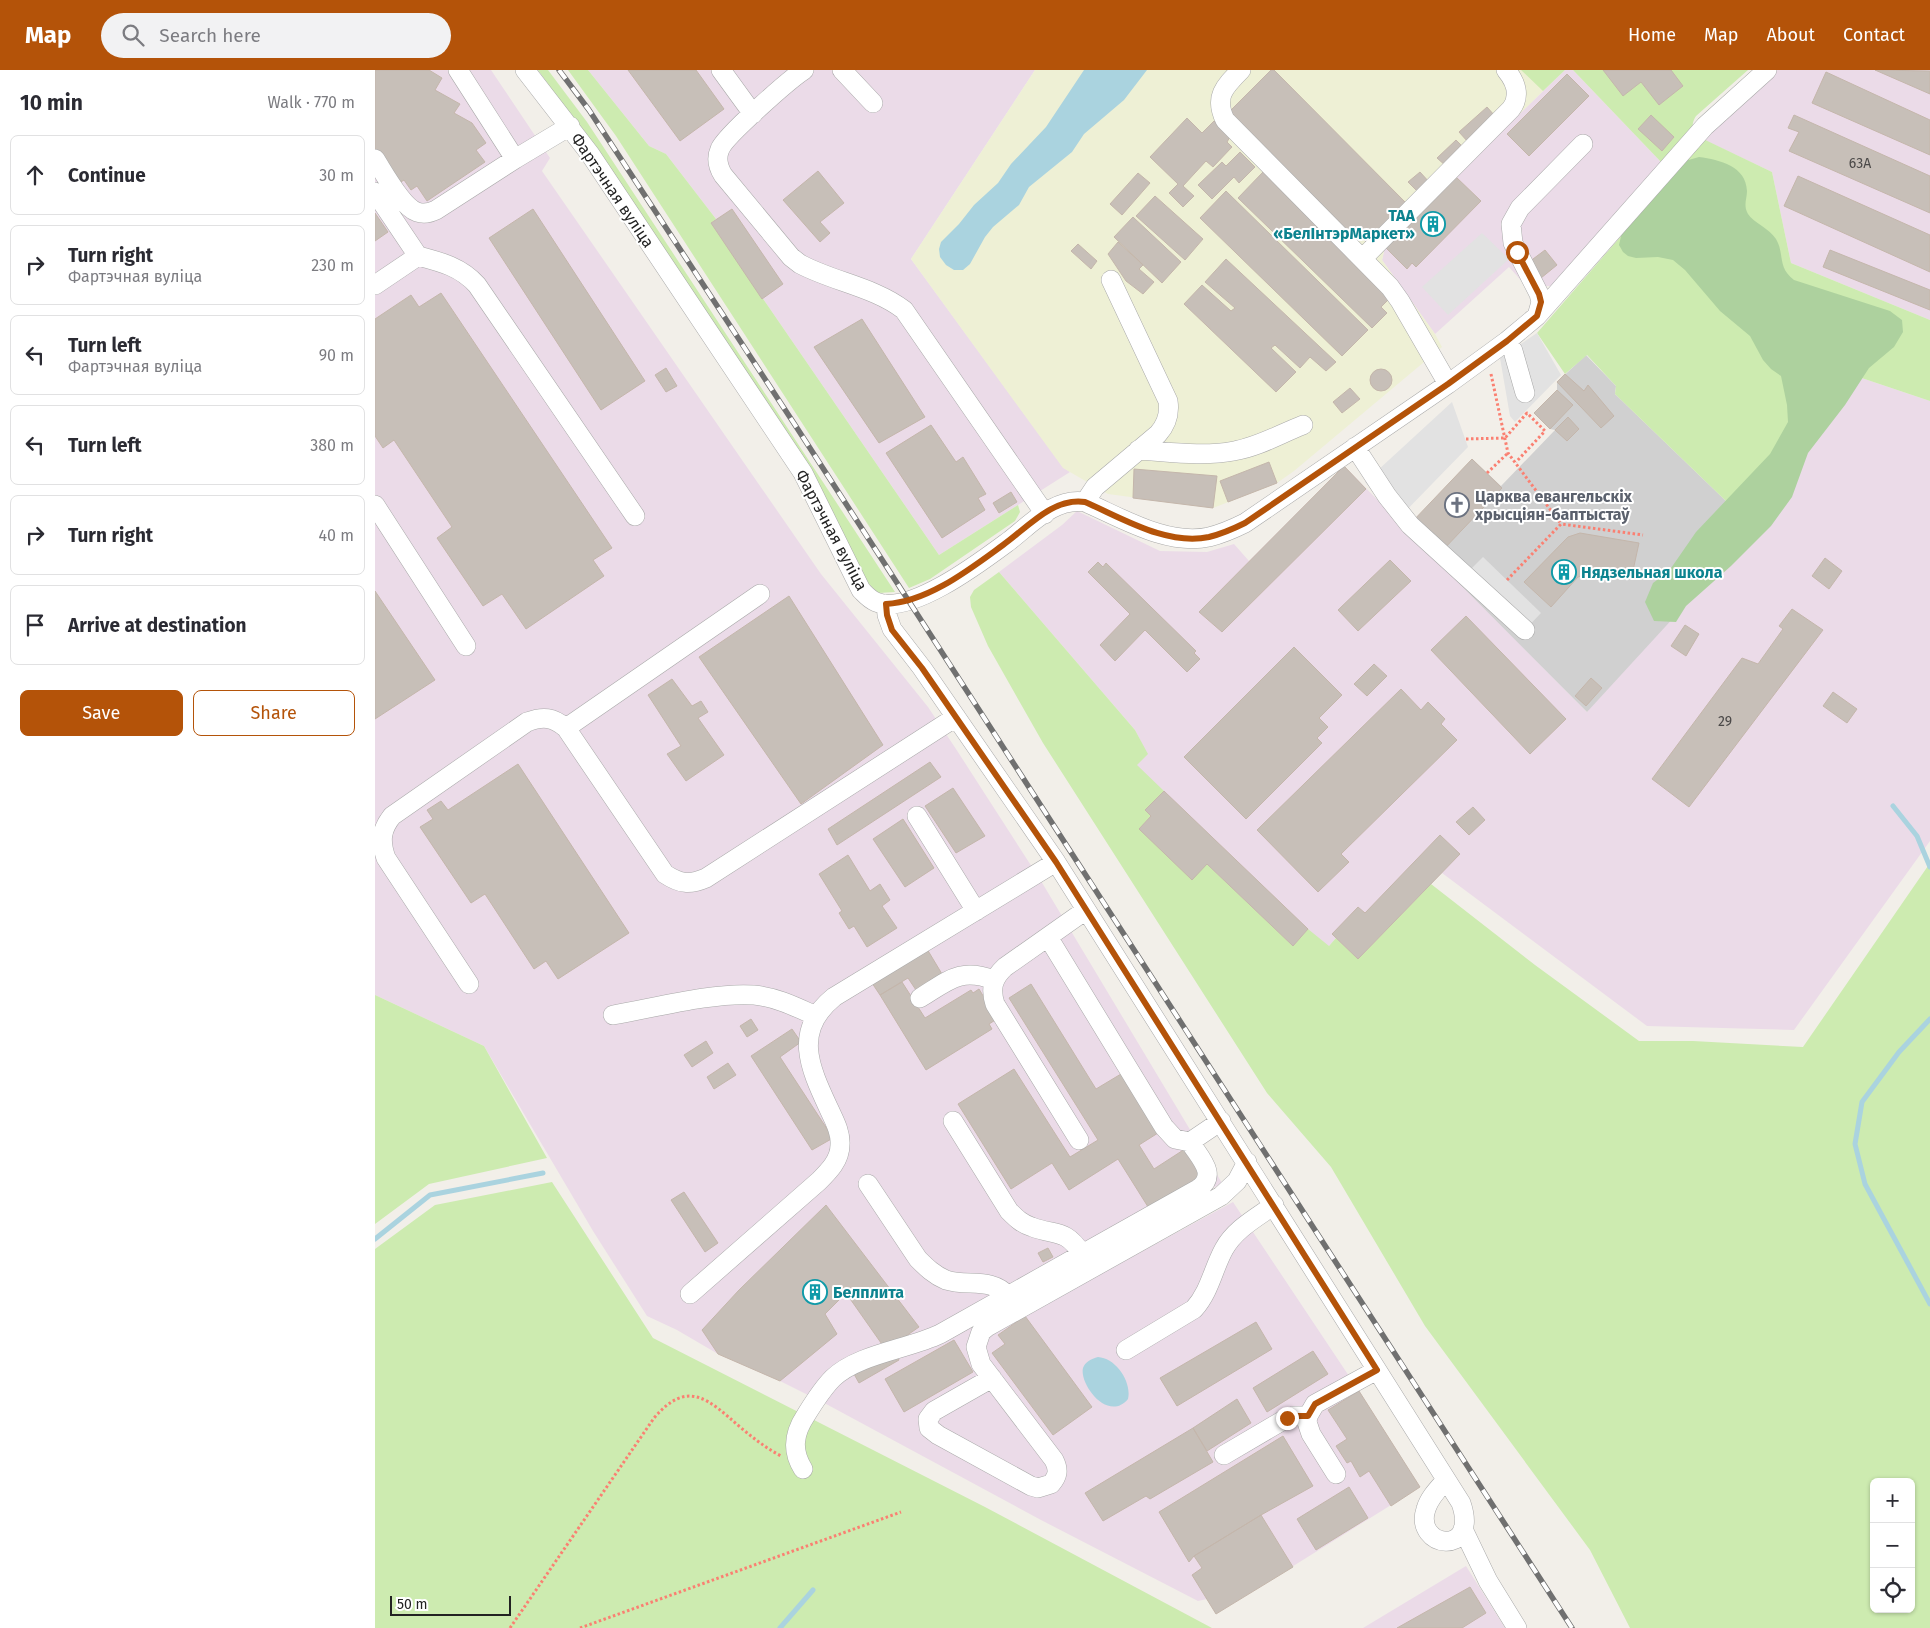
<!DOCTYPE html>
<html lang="en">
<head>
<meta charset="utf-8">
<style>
  :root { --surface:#fff; --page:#f2f2f3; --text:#2b2b33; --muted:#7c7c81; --line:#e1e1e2; --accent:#b45309 }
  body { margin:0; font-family:"Fira Sans",sans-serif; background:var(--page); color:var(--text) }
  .controls { position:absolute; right:15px; bottom:15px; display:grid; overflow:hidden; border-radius:8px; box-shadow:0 1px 4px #0004 }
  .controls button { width:45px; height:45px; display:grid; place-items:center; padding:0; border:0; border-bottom:1px solid var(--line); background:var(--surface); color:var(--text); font:25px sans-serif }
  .scale { position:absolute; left:15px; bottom:12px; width:121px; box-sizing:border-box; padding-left:5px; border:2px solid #222; border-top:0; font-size:14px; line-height:18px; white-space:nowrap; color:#222; -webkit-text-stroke:4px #fff; paint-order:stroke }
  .stop { position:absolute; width:15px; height:15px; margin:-11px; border:4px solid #b45309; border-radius:50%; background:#fff }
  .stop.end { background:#b45309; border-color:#fff; box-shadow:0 1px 5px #0008 }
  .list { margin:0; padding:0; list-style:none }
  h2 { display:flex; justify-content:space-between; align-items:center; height:65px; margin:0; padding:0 20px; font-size:21px }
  h2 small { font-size:16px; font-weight:400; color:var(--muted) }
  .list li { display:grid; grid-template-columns:32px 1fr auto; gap:15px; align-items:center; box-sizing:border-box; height:80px; margin:0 10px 10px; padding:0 10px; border:1px solid var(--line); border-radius:8px }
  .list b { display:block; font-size:19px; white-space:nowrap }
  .list p { margin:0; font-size:16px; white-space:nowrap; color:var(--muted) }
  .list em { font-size:16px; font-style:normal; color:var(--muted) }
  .actions { display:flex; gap:10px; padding:15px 20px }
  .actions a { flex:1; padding:11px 0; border:1px solid var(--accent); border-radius:8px; text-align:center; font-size:18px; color:var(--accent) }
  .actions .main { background:var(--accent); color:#fff }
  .icon { flex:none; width:28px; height:28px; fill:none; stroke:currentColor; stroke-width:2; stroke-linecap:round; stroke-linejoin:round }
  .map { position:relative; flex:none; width:1555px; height:1558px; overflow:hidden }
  header { display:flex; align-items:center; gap:30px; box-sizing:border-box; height:70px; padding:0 25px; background:var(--accent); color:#fff }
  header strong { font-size:24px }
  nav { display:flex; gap:28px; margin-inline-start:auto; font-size:18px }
  .search { width:350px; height:45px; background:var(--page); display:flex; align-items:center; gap:12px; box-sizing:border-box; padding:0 18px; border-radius:28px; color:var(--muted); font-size:19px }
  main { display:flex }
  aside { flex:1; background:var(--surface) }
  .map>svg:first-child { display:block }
  .industrial { fill:#ebdbe8 }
  .religious { fill:#d0d0d0 }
  .farmland { fill:#eef0d5 }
  .grass { fill:#cdebb0; fill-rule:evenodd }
  .forest { fill:#add19e }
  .parking { fill:#e2e2e2 }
  .water { fill:#aad3df }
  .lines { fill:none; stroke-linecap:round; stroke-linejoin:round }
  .stream { stroke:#aad3df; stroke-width:5 }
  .building { fill:#c7bfb8; stroke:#c4b6ab }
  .minor-casing { stroke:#a9a9a9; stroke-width:20 }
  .path { stroke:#fa8072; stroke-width:3; stroke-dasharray:2.5 2.5; stroke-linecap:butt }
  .minor { stroke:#fff; stroke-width:19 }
  .rail-casing { stroke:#707070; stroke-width:5.5 }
  .rail { stroke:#fff; stroke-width:4; stroke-dasharray:11; stroke-linecap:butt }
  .route { stroke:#b45309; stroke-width:6 }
  .labels { text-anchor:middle; stroke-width:4; stroke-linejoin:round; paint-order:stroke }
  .number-label { font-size:14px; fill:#4b4948 }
  .street-label { font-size:16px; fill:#222; stroke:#fff }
  .culture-label { font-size:16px; font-weight:bold; fill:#0d838f; stroke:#fff; text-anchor:start }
  .worship-label { font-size:16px; font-weight:bold; fill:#5b616d; stroke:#fff; text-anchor:start }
</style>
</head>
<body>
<header>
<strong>Map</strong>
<div class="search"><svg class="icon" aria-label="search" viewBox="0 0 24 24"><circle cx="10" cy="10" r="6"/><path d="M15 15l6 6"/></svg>Search here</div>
<nav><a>Home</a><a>Map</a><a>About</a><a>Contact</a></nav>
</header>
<main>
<aside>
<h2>10 min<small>Walk · 770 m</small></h2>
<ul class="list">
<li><svg class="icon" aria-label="ahead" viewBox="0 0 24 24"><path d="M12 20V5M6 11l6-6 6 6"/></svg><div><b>Continue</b></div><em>30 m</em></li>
<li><svg class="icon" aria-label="right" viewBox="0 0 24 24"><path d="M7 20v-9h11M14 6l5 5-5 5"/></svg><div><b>Turn right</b><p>Фартэчная вуліца</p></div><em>230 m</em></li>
<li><svg class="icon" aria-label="left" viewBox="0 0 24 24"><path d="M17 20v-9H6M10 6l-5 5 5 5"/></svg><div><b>Turn left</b><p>Фартэчная вуліца</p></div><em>90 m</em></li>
<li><svg class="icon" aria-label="left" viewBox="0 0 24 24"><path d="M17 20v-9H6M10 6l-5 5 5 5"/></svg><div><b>Turn left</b></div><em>380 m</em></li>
<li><svg class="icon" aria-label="right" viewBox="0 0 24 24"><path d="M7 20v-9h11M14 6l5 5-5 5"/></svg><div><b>Turn right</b></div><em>40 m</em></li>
<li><svg class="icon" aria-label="arrive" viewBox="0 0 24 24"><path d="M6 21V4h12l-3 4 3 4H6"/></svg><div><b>Arrive at destination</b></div></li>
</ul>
<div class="actions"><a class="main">Save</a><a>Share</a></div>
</aside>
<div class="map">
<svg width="1555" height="1558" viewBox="0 0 1555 1558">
  <rect width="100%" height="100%" fill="#f2efe9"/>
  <!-- industrial -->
  <path class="industrial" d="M0,0H116L175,88L167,101L446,504L553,637L581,679L666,811L847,1113L640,1230L650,1245L858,1132L984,1321L1045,1417L841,1544L832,1529L823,1531L666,1450L453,1335L405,1311L343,1284L302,1260L272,1246L218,1161L109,976L0,925Z
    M213,0H660L536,189L688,397L695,402L564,485L336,153L341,149L291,84L274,76Z
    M1190,0H1198L1286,92L1177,216H1151L1134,197L1060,264L1007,190L1010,177L1080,106Z
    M1392,0H1555V250L1416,193L1397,102L1321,66Z
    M1451,296L1555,331V771L1419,960L1272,956L1067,803L983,889L961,868L954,876H918L817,810L764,759L761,695L772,683L760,660L624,502L687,455L702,441L785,481L832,482L859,474L874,491L969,396L1212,642Z
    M1091,1496L1130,1558H988Z"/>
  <!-- religious -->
  <path class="religious" d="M1211,285L1241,316L1240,324L1380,459L1212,642L1031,460L1097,389L1126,416L1180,360L1175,359L1159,343L1182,320V312Z"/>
  <!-- farmland -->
  <path class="farmland" d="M660,0H1148L1169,20L1010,177L1007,190L1060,264L1067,277L919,401L902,413L838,438L733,424L688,398L536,189Z"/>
  <!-- grass -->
  <path class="grass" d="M163,0H173L212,52L520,522L503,523L488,508L239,106Z
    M193,0H213L274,76L291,84L341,149L336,153L564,485L643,435L645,442L640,451L555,509L534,518L241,66Z
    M1146,0H1190L1168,21Z
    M1198,0H1373L1321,46C1316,54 1317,58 1322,66L1397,102L1416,193L1555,250V331L1451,296L1380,459L1240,324L1241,316L1212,285L1190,304L1162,263L1300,104L1286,92Z
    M624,502L760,660L773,684L762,695L789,721L771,740L776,746L764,759L832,794L918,876L933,859L954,876L961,868L983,889L1056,814L1160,895L1264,971H1318L1428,977L1555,793V1558H1255L1215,1480L1050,1256L956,1097L892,1023L668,673L613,576L596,537L595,527L599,520ZM1499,1412H1536V1539H1499Z
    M0,925L109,976L172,1088L54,1114L0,1154Z
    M177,1112L278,1268L610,1437L837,1558H0V1179L60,1135Z"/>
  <!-- forest -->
  <path class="forest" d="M1324,87C1345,90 1371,96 1372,121C1372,129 1368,135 1373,144C1379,153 1394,158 1401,169C1410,185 1402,197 1419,210L1515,241L1527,250L1528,262L1519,277L1494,298L1470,335L1433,383L1417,427L1396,456L1356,496L1311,536L1301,552L1279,551L1270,532L1278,513L1294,501L1321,462L1395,384L1413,352L1412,335L1406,306L1396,299L1388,290L1375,266L1345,241L1310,200L1298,190L1283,187L1261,188L1253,186L1248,182L1244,175L1247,162L1310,91Z"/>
  <!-- parking -->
  <path class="parking" d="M1107,163L1134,189L1073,245L1047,217Z
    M1162,263L1186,305L1140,352L1135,346L1125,288Z
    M1077,332L1093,377L1022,450L990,412Z
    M1108,487L1166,543L1143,567L1084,511Z"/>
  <!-- water -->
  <path class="water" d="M709,0H772L749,30L709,64L697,82L654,117L644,135L618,157L610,167L595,194L588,200H579L571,195L565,187L564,179L566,172L584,154L599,135L623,113L636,94L671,57Z
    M723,1287C741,1288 757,1312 753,1329C733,1353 704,1314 708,1298C710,1292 716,1289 723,1287Z"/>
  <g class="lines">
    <!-- stream -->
    <path class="stream" d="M1518,736L1542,766L1555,797
      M1555,949L1524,982L1487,1032L1480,1074L1490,1114L1555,1234
      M0,1169L55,1125L168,1103
      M405,1558L438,1520"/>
  </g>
  <!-- building -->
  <path class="building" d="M0,0H54L67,8L60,20L85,34L79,43L97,53L111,73L101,80L110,92L52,131L42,116L36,120L29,110L24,113L0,78Z
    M253,0H321L349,39L305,71Z
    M896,0H899L1032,134L992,173L987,168L980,172L853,43Z
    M1228,0H1296L1308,16L1284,35L1266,12L1248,26Z
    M1500,0L1555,1V24Z
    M1451,2L1555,50V85L1437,33Z
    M1192,4L1214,26L1154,86L1132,64Z
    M1112,37L1120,46L1093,72L1084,62Z
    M1276,45L1299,67L1287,81L1263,59Z
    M1419,45L1555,106V143L1414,81L1424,62L1413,58Z
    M812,48L827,63L839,51L855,67L852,72L857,77L838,97L831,91L808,116L819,126L808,137L794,123L803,114L775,87Z
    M1081,70L1089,78L1071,96L1062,88Z
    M865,82L880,97L864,113L859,107L837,129L823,115L847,92L851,96Z
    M443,101L469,133L445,152L455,163L445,172L408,130Z
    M888,102L1017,226L1006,237L1012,243L997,258L863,128Z
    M1045,102L1055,113L1044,123L1033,112Z
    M763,103L775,113L747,145L735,134Z
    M1080,106L1106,131L1041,197L1037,193L1032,199L1010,177Z
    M1423,106L1555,165V202L1409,136Z
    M851,121L993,260L967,286L825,148Z
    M780,126L828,169L810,190L761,146Z
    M158,139L270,311L226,340L114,168Z
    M357,139L408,214L387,229L336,153Z
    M0,143L13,162L0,171Z
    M758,147L806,192L787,213L739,167Z
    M743,172L768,195L764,199L779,212L768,224L751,211L733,184Z
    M703,174L722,191L716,199L696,181Z
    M1170,180L1182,195L1166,208L1154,192Z
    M1455,180L1555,220V240L1448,197Z
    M851,189L961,292L951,301L935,287L925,298L900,275L896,278L921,302L901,322L809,234L827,215L856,241L860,238L830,212Z
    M66,223L237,478L218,490L229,506L151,559L127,524L108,536L62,468L77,457L19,370L8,378L0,366V249L36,225L44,237Z
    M487,249L550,347L504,373L439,277Z
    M291,298L302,316L291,322L280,305Z
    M995 310a11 11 0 1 1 22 0a11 11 0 1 1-22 0Z
    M1190,304L1209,321L1213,315L1239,346L1226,358L1182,312Z
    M975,318L985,329L967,343L958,332Z
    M1182,320L1198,335L1175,359L1159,343Z
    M1193,347L1204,359L1192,371L1180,360Z
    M556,355L581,392L588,387L611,424L603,428L610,440L567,468L511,383Z
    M1097,389L1127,418L1067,481L1036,453Z
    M894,392L902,413L853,432L845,411Z
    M969,396L991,419L847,562L824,542Z
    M759,399L842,406L838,438L758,428Z
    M636,422L642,432L624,443L618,433Z
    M1205,463L1264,473L1257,505L1227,500L1203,507L1176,537L1149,512L1193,467Z
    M1450,488L1467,501L1454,519L1437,506Z
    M1015,490L1036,511L983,561L963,540Z
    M723,492L728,497L731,493L821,581L819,583L825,589L812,602L770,560L740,591L725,575L755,544L713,502Z
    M0,521L60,610L0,649Z
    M414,526L508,675L426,734L324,587Z
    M1417,539L1448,560L1314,737L1277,709L1367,588L1383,594L1408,559L1404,556Z
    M1091,546L1191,649L1155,684L1056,580Z
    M1310,555L1324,564L1311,586L1296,576Z
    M919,577L967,625L944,648L953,657L942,668L947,673L871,749L809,687Z
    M999,594L1012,606L992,626L979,614Z
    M1216,608L1227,618L1211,636L1200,626Z
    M297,609L317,636L326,631L333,642L323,648L349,685L311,711L292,684L306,676L273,625Z
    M1026,619L1046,640L1053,632L1070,649L1066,654L1082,670L966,784L974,792L943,822L882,760Z
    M1458,622L1482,639L1472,653L1448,636Z
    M555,692L566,707L462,775L453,759Z
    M143,694L254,863L183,909L171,891L159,899L110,824L96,833L45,757L58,749L52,740L66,731L73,740Z
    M578,718L610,766L581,783L550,736Z
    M789,721L933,859L918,876L832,794L817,810L764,759L776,746L770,740Z
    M1098,737L1110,750L1094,765L1081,752Z
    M528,749L559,798L530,817L498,769Z
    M1065,765L1085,784L983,889L957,864L983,837L990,843Z
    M473,785L495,821L505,814L515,830L507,836L522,858L492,877L479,856L474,859L464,843L467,841L444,804Z
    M552,879L567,904L541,920L533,908L505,925L497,913Z
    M527,912L550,948L596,920L598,923L604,919L622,949L614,954L617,959L551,1000L505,925Z
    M656,914L721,1019L746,1004L783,1063L764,1075L779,1099L813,1077L831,1105L775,1140L743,1089L694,1120L677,1093L636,1119L583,1034L639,999L695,1087L723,1070L634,928Z
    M376,949L383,960L372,967L365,956Z
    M417,959L426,972L405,987L458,1068L437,1080L376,986Z
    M331,971L338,983L317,997L309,985Z
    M353,993L361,1005L339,1019L332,1007Z
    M309,1122L343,1173L330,1182L296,1130Z
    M451,1135L544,1257L511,1280L471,1223L450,1244L462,1264L405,1311L343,1284L327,1260L364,1220Z
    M673,1178L678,1187L668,1192L663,1183Z
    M650,1246L717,1337L678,1365L617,1283L630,1274L623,1265Z
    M881,1252L897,1279L802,1336L785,1308Z
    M579,1270L598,1302L529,1342L510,1309Z
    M938,1281L953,1304L892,1342L878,1318Z
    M520,1282L524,1290L484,1313L479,1304Z
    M984,1321L1045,1417L1016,1436L994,1401L985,1407L976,1391L972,1393L961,1376L972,1369L953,1340Z
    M862,1329L876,1353L832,1381L818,1358Z
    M818,1358L838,1392L775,1429L771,1426L728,1451L710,1423Z
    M908,1366L938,1416L886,1445L819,1486L814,1492L784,1442Z
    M974,1417L993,1448L941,1480L922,1449Z
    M886,1445L918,1497L841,1544L817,1505L827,1498L819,1486Z
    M1095,1517L1111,1543L1087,1558H1022Z"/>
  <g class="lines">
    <defs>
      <path id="minor" d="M83,0L140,89L195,56
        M150,0L215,84L428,403L486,520C491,525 494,529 501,532C535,546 607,491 634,471C656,454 680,427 710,432C747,448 792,476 834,467C846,464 858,459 870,453L1073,314L1132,271L1162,246L1330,56L1392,0
        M346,0L378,44
        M429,0C415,9 350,66 345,79C341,88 343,97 348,105L416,187L425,194C459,212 499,217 529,240L670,444
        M467,0L498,33
        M866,0C849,17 839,27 850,50L1015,217L1025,231L1073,314
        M0,89C9,103 27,137 42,142C48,144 55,143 61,140L140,89
        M0,122L43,186L0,215
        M43,186C66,192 86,197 102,215L260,446
        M988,188L1136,39C1146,26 1141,12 1131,0
        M1162,246L1166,232L1164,224L1138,173L1136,154L1145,138L1208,74
        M1132,271L1138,281L1150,323
        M980,377L1012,426L1035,455L1150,560
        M763,380C795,382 828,387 859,381C883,377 905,364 928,355
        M710,432L720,417L783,364C792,354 795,344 793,331L736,210
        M0,435L91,576
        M511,534L512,545L517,559L547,598L681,792L1086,1433C1105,1488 1038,1478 1051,1439C1054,1428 1063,1419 1071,1410
        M191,658L385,524
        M542,746L601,841
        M673,867L789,1057L800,1069L815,1072
        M94,914L11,788C5,771 6,760 17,746L152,652C168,646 178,647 191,658L290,804C305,814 315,815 331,808L581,647
        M545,928C573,911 585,897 619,910
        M238,945C279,938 338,922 379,925C401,927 421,937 441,946
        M578,1051L634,1141C641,1148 647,1154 657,1157C681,1166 690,1158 707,1184
        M704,1070L620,934C615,918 618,908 630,897L711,840
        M493,1114L543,1189C551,1197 559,1205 571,1210C592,1217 617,1207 633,1226
        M315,1224L444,1111C454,1101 465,1090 465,1075C466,1062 459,1050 454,1039C435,998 417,961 459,927L681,792
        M751,1280L819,1239C835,1221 838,1199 849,1179C860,1159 881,1148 899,1135
        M617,1308L559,1341L553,1349L554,1358L563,1365L656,1416L663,1418L676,1414C683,1406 684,1400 679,1390L606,1294L601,1277L606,1262L612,1257L846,1126L862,1111L872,1092
        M849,1385L912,1348L919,1346H933
        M428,1399C416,1380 419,1363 431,1345C439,1332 447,1319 458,1308C483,1284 534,1279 565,1264L823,1119C844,1105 824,1087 815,1072L846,1051
        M961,1404L936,1364L932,1352L933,1346L940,1334L1002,1300
        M1088,1459L1113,1511L1142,1558"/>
    </defs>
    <!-- minor casing -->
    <use href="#minor" class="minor-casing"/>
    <!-- path -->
    <path class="path" d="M1116,304L1133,383L1186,454
      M1091,369L1130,368L1152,343L1170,361L1141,392
      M1112,403L1133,383
      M1132,510L1186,454L1268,465
      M135,1558L279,1348C313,1308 334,1330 365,1357C378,1368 391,1378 406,1386
      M205,1558L526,1442"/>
    <!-- minor -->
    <use href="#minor" class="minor"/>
    <defs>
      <path id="rail" d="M184,0L214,40L422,358L1197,1558"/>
    </defs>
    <!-- rail casing -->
    <use href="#rail" class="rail-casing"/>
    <!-- rail -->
    <use href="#rail" class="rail"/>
  </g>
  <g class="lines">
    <!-- route -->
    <path class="route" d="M912,1348L919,1346H933L940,1334L1002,1300L681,792L547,598L517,560L512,545L511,534C553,532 595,499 628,475C652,458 678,427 710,432C747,448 792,476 834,467C846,464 858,459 870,453L1073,314L1132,271L1162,246L1166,232L1164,224L1142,182"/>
  </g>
  <!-- icons -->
  <defs>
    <symbol id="building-ring" viewBox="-11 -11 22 22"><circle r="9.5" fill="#fff" stroke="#0f9aa8" stroke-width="1.5"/><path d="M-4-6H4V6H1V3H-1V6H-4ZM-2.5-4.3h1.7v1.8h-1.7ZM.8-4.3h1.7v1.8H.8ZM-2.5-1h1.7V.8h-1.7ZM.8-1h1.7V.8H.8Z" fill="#0f9aa8"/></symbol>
    <symbol id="church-ring" viewBox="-11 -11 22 22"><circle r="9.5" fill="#fff" stroke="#6b7280" stroke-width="1.5"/><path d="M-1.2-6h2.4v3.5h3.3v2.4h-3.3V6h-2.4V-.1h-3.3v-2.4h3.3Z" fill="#6b7280"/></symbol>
  </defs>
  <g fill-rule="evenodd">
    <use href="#building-ring" x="1044" y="140" width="28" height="28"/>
    <use href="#church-ring" x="1068" y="421" width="28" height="28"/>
    <use href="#building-ring" x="1175" y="488" width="28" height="28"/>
    <use href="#building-ring" x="426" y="1208" width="28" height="28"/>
  </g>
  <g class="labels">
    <!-- number labels -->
    <g class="number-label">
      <text x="1485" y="98">63А</text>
      <text x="1350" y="656">29</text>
    </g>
    <!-- street labels -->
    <g class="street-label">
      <text transform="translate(238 120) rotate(56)" y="6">Фартэчная вуліца</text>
      <text transform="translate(457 460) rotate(62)" y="6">Фартэчная вуліца</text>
    </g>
    <!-- culture labels -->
    <g class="culture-label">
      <text x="1040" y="151" text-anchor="end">ТАА<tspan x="1040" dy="18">«БелІнтэрМаркет»</tspan></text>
      <text x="1206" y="508">Нядзельная школа</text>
      <text x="458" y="1228">Белплита</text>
    </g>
    <!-- worship labels -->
    <g class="worship-label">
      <text x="1100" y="432">Царква евангельскіх<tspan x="1100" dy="18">хрысціян-баптыстаў</tspan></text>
    </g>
  </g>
</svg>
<div class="controls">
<button>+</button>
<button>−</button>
<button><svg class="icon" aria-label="locate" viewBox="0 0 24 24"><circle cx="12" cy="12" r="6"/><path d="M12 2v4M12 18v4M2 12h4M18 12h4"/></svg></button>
</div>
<div class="scale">50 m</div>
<div class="stop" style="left:1142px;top:182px"></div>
<div class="stop end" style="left:912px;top:1348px"></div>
</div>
</main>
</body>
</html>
